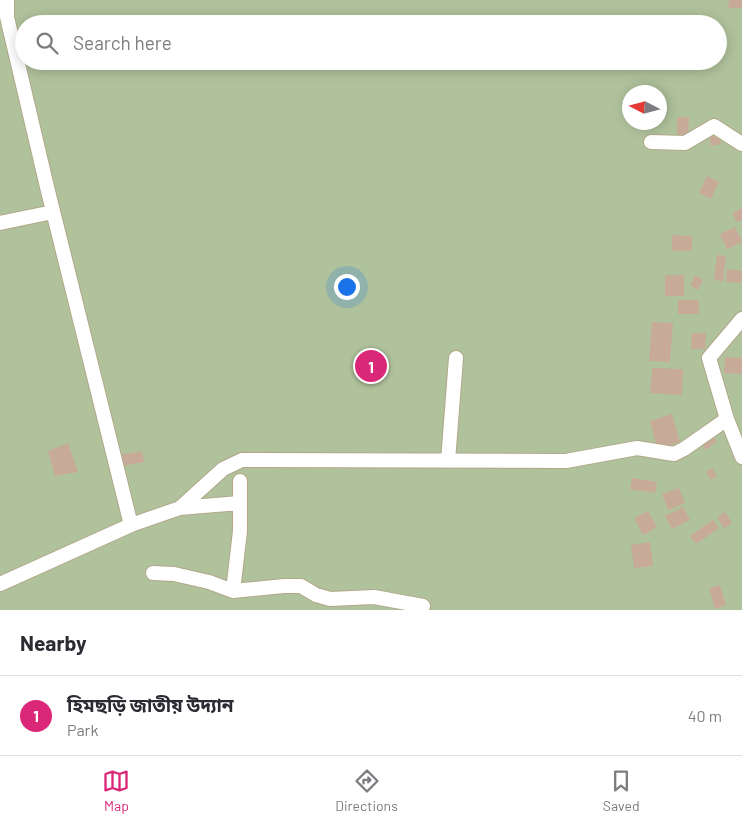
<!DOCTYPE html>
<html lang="en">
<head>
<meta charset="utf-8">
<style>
  :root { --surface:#fff; --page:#f7f7f7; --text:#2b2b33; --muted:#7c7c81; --line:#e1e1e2; --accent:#db2777 }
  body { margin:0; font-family:Barlow,"Noto Sans Bengali",sans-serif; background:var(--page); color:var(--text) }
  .compass { position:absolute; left:622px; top:85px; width:45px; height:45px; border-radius:50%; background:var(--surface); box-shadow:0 2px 12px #0003; rotate:276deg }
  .you { position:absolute; left:346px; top:286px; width:18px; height:18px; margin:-12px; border:4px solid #fff; border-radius:50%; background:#1a73e8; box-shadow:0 0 0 8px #1a73e833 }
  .badge { display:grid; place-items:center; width:32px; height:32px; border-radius:50%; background:var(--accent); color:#fff; font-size:16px; font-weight:700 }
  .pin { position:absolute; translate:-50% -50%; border:2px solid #fff; box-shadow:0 1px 5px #0006 }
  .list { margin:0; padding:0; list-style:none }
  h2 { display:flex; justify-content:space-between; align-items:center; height:65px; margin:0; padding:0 20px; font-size:21px }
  h2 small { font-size:16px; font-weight:400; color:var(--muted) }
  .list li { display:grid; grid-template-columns:32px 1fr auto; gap:15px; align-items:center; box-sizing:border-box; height:80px; padding:0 20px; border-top:1px solid var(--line) }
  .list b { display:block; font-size:19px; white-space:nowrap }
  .list p { margin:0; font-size:16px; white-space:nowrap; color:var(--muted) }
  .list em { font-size:16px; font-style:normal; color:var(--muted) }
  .icon { flex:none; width:28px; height:28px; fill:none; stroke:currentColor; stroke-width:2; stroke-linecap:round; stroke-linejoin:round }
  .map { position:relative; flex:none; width:742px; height:610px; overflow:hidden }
  .search { position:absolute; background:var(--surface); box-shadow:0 2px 12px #0003; left:15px; right:15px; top:15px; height:55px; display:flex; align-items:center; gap:12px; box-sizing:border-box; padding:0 18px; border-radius:28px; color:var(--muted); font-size:19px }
  .sheet { height:145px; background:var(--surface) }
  nav { display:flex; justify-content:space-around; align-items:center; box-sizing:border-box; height:70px; border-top:1px solid var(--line); background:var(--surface); font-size:14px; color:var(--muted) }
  nav a { display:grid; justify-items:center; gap:2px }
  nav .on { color:var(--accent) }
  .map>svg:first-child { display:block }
  .green { fill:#b0c29c; fill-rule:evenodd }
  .building { fill:#c8aa98 }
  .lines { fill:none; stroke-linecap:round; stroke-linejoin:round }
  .minor-casing { stroke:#b2a789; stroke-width:16 }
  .minor { stroke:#fff; stroke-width:14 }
</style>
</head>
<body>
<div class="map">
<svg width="742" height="610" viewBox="0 0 742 610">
  <rect width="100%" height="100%" fill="#f1e6c6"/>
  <!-- green -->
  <path class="green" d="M0,0H742V610H0ZM24,24H718V61H24ZM630,92H660V122H630Z"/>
  <!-- building -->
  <path class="building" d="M729,0H742V8H728Z
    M677,117H689L688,135L677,134Z
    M719,132L721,144L711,146L709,134Z
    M707,176L719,182L711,199L699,193Z
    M742,208V220L737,222L732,213Z
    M735,227L742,242L727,249L720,234Z
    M672,235L692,236V251H672Z
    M717,255L726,256L723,281L714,280Z
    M727,269L742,271L741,283L726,282Z
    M665,275H684V296H665Z
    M695,275L703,280L698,290L690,285Z
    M678,300H699V314H678Z
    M652,322L673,323L670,362L649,361Z
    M692,333H706L705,349H691Z
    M725,357L742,358V374L724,373Z
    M652,368L683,369L682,395L650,393Z
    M672,414L680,442L657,448L650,421Z
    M708,430L717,441L706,450L697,438Z
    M68,443L78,472L55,476L48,451Z
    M142,451L144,462L122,466L120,455Z
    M712,468L717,476L711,480L706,472Z
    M632,478L657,482L655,493L630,489Z
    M679,488L685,503L668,510L662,494Z
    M683,507L690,520L672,529L665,516Z
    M648,511L657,527L643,535L634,518Z
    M725,512L732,523L724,528L717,517Z
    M713,520L719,528L696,544L690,536Z
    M650,542L653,566L634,568L631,545Z
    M720,585L726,605L715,609L709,588Z"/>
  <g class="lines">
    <defs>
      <path id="minor" d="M7,0V17L47,187L131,525
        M651,142L685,143L714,126L742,144
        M0,223L53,212
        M742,319L709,358L727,419L742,457
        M448,461L456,358
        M180,508L239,503
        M153,573L174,574L209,582L233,591L284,586H301L316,595L330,599L374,597L423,606
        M0,584L131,525L180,508L223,469L242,460L566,461L637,448L674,454L684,449L727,419
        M233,591L240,531V481"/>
    </defs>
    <!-- minor casing -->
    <use href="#minor" class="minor-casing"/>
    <!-- minor -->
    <use href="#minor" class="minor"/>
  </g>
</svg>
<svg class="compass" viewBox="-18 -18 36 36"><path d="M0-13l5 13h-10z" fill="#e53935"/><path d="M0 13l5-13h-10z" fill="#7c7c81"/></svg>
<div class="you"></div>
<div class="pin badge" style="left:371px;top:366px">1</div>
<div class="search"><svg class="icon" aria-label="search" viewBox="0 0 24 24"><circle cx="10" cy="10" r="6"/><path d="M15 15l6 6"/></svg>Search here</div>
</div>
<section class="sheet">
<h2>Nearby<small></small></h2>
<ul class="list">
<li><span class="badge">1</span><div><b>হিমছড়ি জাতীয় উদ্যান</b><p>Park</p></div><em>40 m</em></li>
</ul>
</section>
<nav>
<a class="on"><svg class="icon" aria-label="map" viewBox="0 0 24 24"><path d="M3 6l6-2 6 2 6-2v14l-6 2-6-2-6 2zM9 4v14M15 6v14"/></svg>Map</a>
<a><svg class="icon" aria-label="directions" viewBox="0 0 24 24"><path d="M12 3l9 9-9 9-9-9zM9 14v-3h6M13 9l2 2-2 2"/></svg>Directions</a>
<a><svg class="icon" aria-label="saved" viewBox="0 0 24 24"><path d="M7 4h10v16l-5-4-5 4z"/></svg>Saved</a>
</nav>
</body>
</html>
